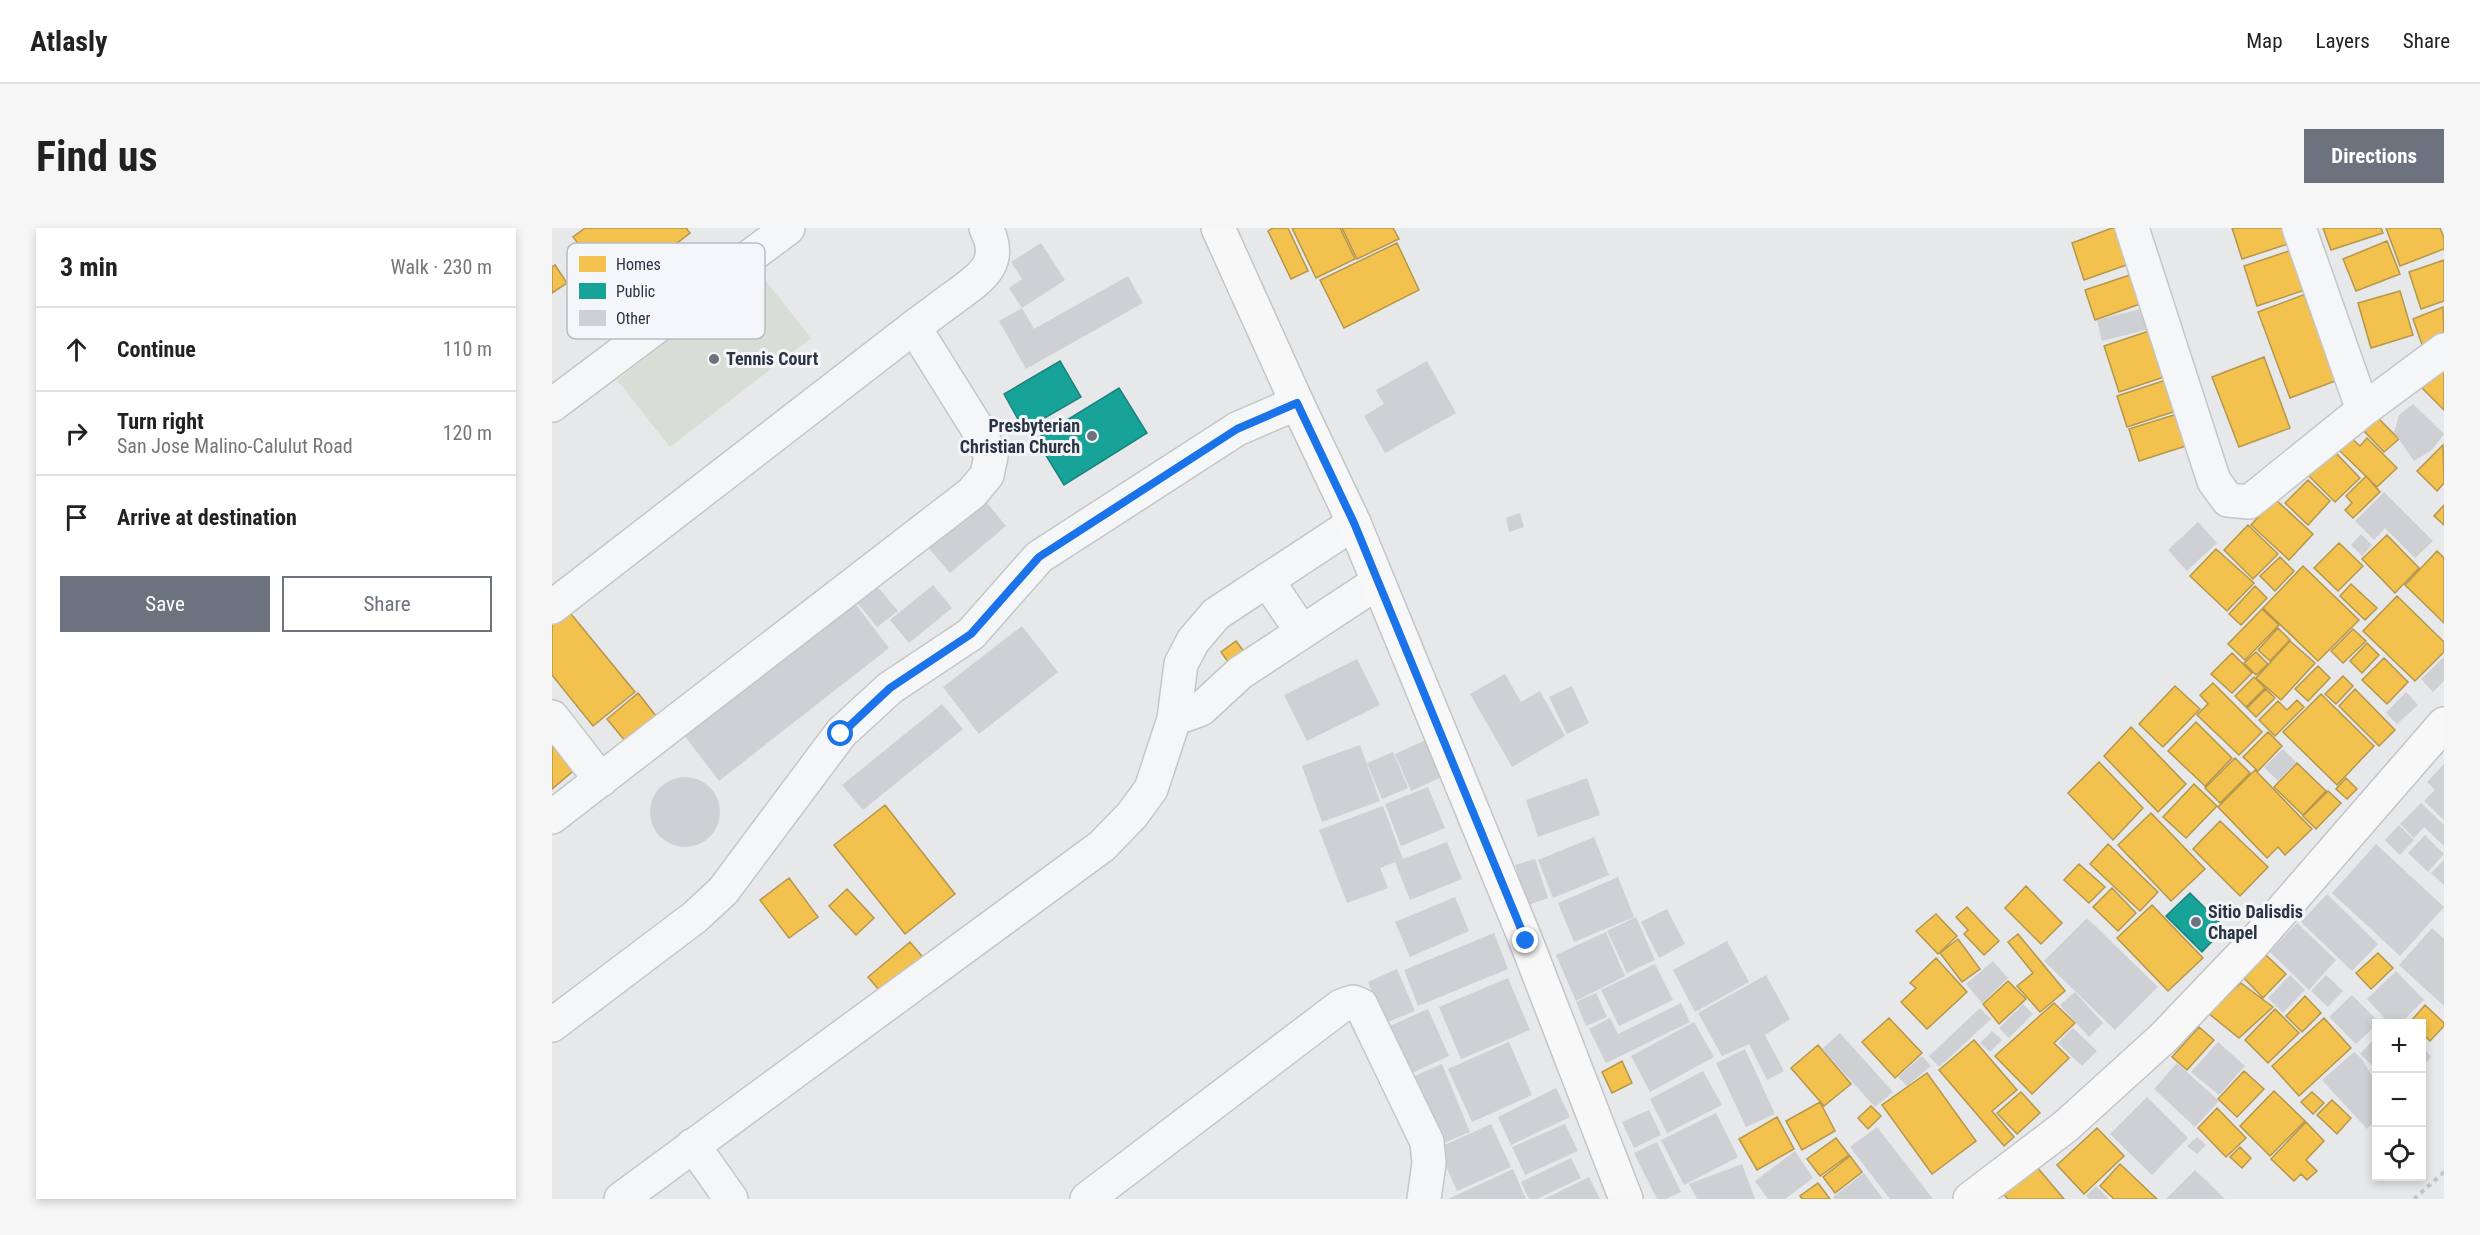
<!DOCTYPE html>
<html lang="en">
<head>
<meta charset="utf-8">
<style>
  :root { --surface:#fff; --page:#f6f6f6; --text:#222; --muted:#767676; --line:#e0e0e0; --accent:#6c737f }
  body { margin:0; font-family:"Roboto Condensed",sans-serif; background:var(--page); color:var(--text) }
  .controls { position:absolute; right:18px; bottom:18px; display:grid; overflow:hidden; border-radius:0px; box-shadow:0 3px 9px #0003 }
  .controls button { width:54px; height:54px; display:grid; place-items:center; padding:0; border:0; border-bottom:2px solid var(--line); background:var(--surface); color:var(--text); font:30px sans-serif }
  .stop { position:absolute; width:18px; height:18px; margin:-14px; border:4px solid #1a73e8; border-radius:50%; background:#fff }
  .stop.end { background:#1a73e8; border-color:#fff; box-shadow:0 2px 6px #0008 }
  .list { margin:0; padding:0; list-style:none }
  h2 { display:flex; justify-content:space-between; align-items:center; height:78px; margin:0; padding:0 24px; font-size:26px }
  h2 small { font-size:20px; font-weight:400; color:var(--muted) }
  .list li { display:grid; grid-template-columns:39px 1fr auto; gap:18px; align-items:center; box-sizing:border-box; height:84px; padding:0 24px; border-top:2px solid var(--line) }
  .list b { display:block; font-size:22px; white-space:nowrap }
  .list p { margin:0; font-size:20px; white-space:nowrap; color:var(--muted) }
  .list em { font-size:20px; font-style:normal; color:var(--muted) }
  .actions { display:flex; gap:12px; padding:18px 24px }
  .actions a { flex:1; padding:14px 0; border:2px solid var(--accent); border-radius:0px; text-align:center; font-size:21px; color:var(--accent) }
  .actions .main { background:var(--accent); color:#fff }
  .icon { flex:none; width:33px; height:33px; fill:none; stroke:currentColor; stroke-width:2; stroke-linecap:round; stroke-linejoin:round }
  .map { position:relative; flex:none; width:1892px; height:971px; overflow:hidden; border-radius:0px }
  header { display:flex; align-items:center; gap:36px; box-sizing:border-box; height:84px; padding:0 30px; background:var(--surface); border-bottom:2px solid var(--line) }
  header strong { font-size:28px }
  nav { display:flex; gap:33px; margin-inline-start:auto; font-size:21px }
  .intro { display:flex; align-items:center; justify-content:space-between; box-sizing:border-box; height:144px; padding:0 36px }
  h1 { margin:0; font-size:42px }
  .button { padding:15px 27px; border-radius:0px; background:var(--accent); color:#fff; font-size:21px; font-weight:700 }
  main { display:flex; gap:36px; padding:0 36px }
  aside { flex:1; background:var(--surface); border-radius:0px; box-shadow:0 3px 9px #0003 }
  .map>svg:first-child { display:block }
  .park { fill:#d6ded6 }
  .homes { fill:#f2c14e; stroke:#b6974b; stroke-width:1.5 }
  .public { fill:#17a398; stroke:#1d827f; stroke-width:1.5 }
  .building { fill:#ced0d3 }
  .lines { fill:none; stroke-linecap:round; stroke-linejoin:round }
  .minor-casing { stroke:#c4c6c8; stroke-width:36 }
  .major-casing { stroke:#c2c5c8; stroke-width:36 }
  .path { stroke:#c5c6ca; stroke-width:4; stroke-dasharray:4.5 4.5; stroke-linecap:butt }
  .minor { stroke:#f5f6f7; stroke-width:33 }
  .major { stroke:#f8f8f8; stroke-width:33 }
  .route { stroke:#1a73e8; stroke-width:8 }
  .poi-dot { fill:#6c737f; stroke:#f4f6f9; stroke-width:2 }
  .labels { text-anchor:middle; stroke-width:6; stroke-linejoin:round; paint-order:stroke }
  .poi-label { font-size:18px; font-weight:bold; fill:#2b3445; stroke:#f4f6f9; text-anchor:start }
  .key { fill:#f4f6f9; stroke:#b8bcc3; stroke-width:1.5 }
  .key-label { font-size:16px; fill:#2b3445 }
</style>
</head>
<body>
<header>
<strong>Atlasly</strong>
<nav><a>Map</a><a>Layers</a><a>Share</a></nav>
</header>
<div class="intro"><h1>Find us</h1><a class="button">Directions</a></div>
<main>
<aside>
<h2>3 min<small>Walk · 230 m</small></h2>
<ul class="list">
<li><svg class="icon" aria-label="ahead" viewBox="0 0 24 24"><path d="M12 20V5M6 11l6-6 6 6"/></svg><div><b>Continue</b></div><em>110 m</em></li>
<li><svg class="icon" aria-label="right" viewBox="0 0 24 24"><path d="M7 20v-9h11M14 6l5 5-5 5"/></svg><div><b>Turn right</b><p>San Jose Malino-Calulut Road</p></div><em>120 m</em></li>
<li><svg class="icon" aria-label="arrive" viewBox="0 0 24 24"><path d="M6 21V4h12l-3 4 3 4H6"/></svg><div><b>Arrive at destination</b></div></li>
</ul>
<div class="actions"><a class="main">Save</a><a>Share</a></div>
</aside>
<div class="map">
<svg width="1892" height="971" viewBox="0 0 1892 971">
  <rect width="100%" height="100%" fill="#e6e8ea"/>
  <!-- park -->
  <path class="park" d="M206,43L259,110L118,219L65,152Z"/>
  <!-- homes -->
  <path class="homes" d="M33,0H134L138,5L63,63L21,9Z
    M721,0H736L756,43L739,51L716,3Z
    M740,0H788L803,31L764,50Z
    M790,0H841L847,11L805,31Z
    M1560,0H1567L1580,35L1532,52L1520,15Z
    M1680,0H1731L1736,16L1690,31Z
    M1771,0H1829L1831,5L1779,22Z
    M1834,0H1888L1892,10V21L1848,38Z
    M1835,13L1848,46L1804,63L1791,31Z
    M845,15L867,62L792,100L768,52Z
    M1743,21L1756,61L1705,78L1692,38Z
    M1892,32V73L1869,81L1857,44Z
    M3,37L15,55L0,65V39Z
    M1578,47L1588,76L1543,92L1533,62Z
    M1848,63L1861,107L1819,120L1806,75Z
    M1759,64L1791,150L1738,170L1706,84Z
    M1891,79L1892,109L1872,122L1861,91Z
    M1600,102L1615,148L1567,164L1552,118Z
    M1892,128V182L1866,156Z
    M1712,129L1738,200L1687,219L1660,149Z
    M1614,152L1624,183L1575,199L1565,168Z
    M1625,186L1634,218L1587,233L1577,201Z
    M1826,190L1847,211L1832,224L1812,203Z
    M1799,210L1808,218L1815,210L1845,240L1825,259L1787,222Z
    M1891,217L1892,255L1885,263L1865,243Z
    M1781,222L1808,250L1783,274L1756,247Z
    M1814,248L1828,264L1801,290L1793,282L1800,275L1794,268Z
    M1756,252L1778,273L1756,297L1733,275Z
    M1723,271L1761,306L1737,332L1699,297Z
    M1892,277V297L1882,288Z
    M1696,297L1726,326L1701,351L1672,322Z
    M1835,307L1867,340L1843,365L1810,331Z
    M1787,315L1811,338L1786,363L1762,340Z
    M1664,321L1702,355L1675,383L1638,348Z
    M1885,323L1892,330V395L1853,357Z
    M1728,329L1742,343L1723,363L1708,348Z
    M1751,338L1807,392L1766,433L1711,380Z
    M1799,356L1825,380L1813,392L1788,368Z
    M1703,358L1715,370L1689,397L1677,386Z
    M1845,368L1892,414V424L1863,453L1811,403Z
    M10,375L83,464L41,498L0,447V383Z
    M1710,381L1727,397L1693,432L1676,416Z
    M1726,400L1738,412L1718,433L1706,422Z
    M1801,401L1814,413L1791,435L1779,423Z
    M684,413L697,430L681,441L669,424Z
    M1738,413L1763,435L1729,472L1704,450Z
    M1815,415L1827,427L1810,445L1798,433Z
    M1704,424L1716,436L1704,447L1692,435Z
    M1680,425L1700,445L1680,465L1659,446Z
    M1832,430L1856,454L1835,476L1810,452Z
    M1766,438L1778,450L1756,473L1743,461Z
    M1791,448L1801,458L1784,476L1773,466Z
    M1702,449L1713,460L1694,479L1683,468Z
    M1661,455L1710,504L1687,527L1645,487L1656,476L1648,467Z
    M1623,458L1648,481L1611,519L1587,496Z
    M1714,461L1723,470L1704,489L1695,480Z
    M1803,461L1843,502L1827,518L1787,478Z
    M86,465L104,488L73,513L55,491Z
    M1769,466L1822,518L1785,557L1731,504Z
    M1745,472L1752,479L1723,508L1707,492L1726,473L1735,482Z
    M1644,494L1680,530L1653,558L1616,523Z
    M1579,499L1634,556L1606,584L1552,528Z
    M1716,504L1730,518L1706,543L1691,529Z
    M0,509L26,539L0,561Z
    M1683,530L1698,545L1668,575L1653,560Z
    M1547,534L1591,580L1561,612L1516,565Z
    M1745,535L1774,563L1751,587L1722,559Z
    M1703,542L1760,601L1733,627L1726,619L1715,630L1666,579Z
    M1794,550L1805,561L1795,571L1784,561Z
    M1642,556L1665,578L1634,610L1611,589Z
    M1776,563L1789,575L1764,601L1751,588Z
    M333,577L403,666L353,706L282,617Z
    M1599,585L1653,641L1619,673L1566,617Z
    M1668,593L1716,639L1688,668L1641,621Z
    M1556,616L1606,664L1588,683L1538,636Z
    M1527,636L1553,659L1537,675L1512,652Z
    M237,650L266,689L237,710L208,672Z
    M1474,658L1510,695L1489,716L1453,680Z
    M1560,660L1584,685L1566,703L1541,679Z
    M295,661L322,690L304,707L277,678Z
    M1600,677L1651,730L1616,763L1565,710Z
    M1415,679L1447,713L1432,727L1412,706L1416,702L1404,689Z
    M1384,686L1405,708L1386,726L1364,703Z
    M1466,706L1513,763L1488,784L1465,758L1481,745L1456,714Z
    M1406,711L1428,741L1410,754L1388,725Z
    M358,714L374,733L332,768L316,749Z
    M1826,725L1841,740L1819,761L1804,745Z
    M1714,727L1734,746L1711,770L1692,750Z
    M1384,730L1415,764L1375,801L1349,774L1364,760L1358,755Z
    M1456,753L1474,771L1447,796L1431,776Z
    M1689,755L1721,779L1687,810L1656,785Z
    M1753,768L1769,785L1750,804L1734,788Z
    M1502,775L1523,795L1502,815L1517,830L1480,866L1443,828Z
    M1873,777L1892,795V798L1878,813L1870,805V796L1858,794Z
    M1723,781L1747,805L1716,835L1693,812Z
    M1337,790L1370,825L1343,850L1310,814Z
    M1772,790L1799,820L1747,868L1720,838Z
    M1647,799L1662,812L1635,842L1620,829Z
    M1422,812L1465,862L1440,883L1462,909L1452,918L1387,842Z
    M1266,817L1299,856L1272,878L1239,840Z
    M1070,833L1080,855L1060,865L1050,844Z
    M1692,843L1712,861L1685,889L1666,871Z
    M1375,845L1424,913L1380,946L1330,877Z
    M1722,863L1753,893L1718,928L1688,898Z
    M1469,864L1488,885L1465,906L1445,885Z
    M1760,864L1772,875L1761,886L1749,874Z
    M1780,872L1799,890L1785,906L1765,887Z
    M1268,874L1283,903L1250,922L1234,893Z
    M1319,878L1329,888L1316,901L1306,890Z
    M1665,880L1694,910L1674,929L1646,900Z
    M1225,889L1242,921L1205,942L1187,911Z
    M1754,894L1772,913L1754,932L1765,943L1755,952L1749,946L1742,953L1719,931Z
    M1545,900L1572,928L1532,966L1505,937Z
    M1284,910L1297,927L1268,948L1255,931Z
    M1688,919L1699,930L1690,940L1678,929Z
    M1298,928L1310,944L1283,965L1271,949Z
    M1568,936L1605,971H1562L1548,958Z
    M1485,939L1512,971H1456L1452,967Z
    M1266,955L1278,971H1250L1248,968Z"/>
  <!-- public -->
  <path class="public" d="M508,133L529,169L472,202L452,166Z
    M567,160L595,205L512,257L484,211Z
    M1638,665L1673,700L1650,724L1614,688Z"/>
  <!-- building -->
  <path class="building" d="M489,15L513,52L470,80L482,101L576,48L591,75L474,141L447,93L470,80L457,60L470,51L459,34Z
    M1600,78L1605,99L1550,113L1545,92Z
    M875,133L904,185L833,225L812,188L832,176L824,162Z
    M1861,176L1892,206L1880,222L1862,233L1842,204L1847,187Z
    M1832,264L1881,313L1863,330L1833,300L1822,312L1803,293Z
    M431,270L454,298L398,345L374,317Z
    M968,285L972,299L957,304L954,290Z
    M1646,294L1665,315L1635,343L1616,322Z
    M1809,306L1820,317L1810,328L1799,317Z
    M324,357L346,383L325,399L304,373Z
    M381,357L400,380L357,415L338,392Z
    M302,374L337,420L167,553L132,507Z
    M470,398L506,444L427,506L391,459Z
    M1892,429V453L1881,464L1869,451Z
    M805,431L828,477L755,513L732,467Z
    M953,446L969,474L988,463L1013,508L960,539L918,466Z
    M1020,458L1037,495L1015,506L997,469Z
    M1854,464L1866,477L1845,496L1834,485Z
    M390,476L411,501L311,582L290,557Z
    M876,511L892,548L859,563L843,526Z
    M808,517L828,573L770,594L750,538Z
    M1731,521L1744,534L1726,553L1712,539Z
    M841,524L856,560L830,571L815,535Z
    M1892,536V592L1872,573L1883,562L1875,554Z
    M98 584a35 35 0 1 1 70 0a35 35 0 1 1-70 0Z
    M1035,550L1048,587L986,609L974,572Z
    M876,559L893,600L849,618L833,576Z
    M1869,575L1892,597V618L1872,599L1862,610L1848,596Z
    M831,578L851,631L895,614L910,651L858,672L843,634L828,640L836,660L795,675L767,602Z
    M1847,597L1862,612L1848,627L1833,612Z
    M1873,607L1892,626L1876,644L1856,625Z
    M1042,609L1057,647L1001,670L986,632Z
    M1824,616L1892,679L1848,728L1780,665Z
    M983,631L996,670L976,677L963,637Z
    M1892,632V657L1879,645Z
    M1066,649L1082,689L1022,714L1006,675Z
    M1775,666L1826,716L1800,743L1749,694Z
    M903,669L917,703L858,729L843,694Z
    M1115,681L1133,716L1107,730L1089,694Z
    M1084,689L1103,732L1075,745L1055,703Z
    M1535,690L1606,759L1563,802L1492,733Z
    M1745,695L1784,732L1757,762L1718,724Z
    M1880,700L1892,711V778L1847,737Z
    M1054,704L1073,748L1024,773L1004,727Z
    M942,705L956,741L866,778L852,742Z
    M1175,713L1197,754L1143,784L1121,742Z
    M1441,733L1456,750L1430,775L1414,756Z
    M1103,736L1121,772L1067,798L1049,762Z
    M845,741L863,783L833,795L816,754Z
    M1844,743L1872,772L1848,796H1838L1815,771Z
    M1214,747L1238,791L1213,807L1232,843L1215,852L1197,816L1170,828L1146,785Z
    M1738,747L1753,762L1731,785L1716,770Z
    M1774,747L1791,763L1776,779L1759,763Z
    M956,750L978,802L909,831L887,779Z
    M1523,764L1551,795L1537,809L1508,777Z
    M1044,765L1055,789L1034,798L1024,774Z
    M1800,767L1827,794L1804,816L1777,789Z
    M1129,775L1138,794L1054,835L1037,801L1058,790L1066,806Z
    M1471,776L1481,786L1457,810L1447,800Z
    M1428,780L1439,791L1387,839L1377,828Z
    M876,781L897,828L858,846L838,798Z
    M1142,794L1162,829L1098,864L1079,828Z
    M1521,800L1545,823L1530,838L1506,815Z
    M1440,803L1450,812L1438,824L1428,815Z
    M1288,805L1341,864L1323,879L1270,821Z
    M1824,809V841L1808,826Z
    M957,814L980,867L920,894L896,841Z
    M1666,814L1693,838L1667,867L1639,844Z
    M1870,818L1879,829L1870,839Z
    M1193,821L1223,886L1194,899L1164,835Z
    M1802,824L1810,831L1824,855V892L1815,901L1770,852Z
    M1370,828L1379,838L1355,858L1346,849Z
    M1625,835L1667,873L1643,899L1602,861Z
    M890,836L918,904L887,917L858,850Z
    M1151,843L1170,877L1115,905L1098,871Z
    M1004,860L1018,889L959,917L946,889Z
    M1595,869L1636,910L1600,947L1558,906Z
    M1097,882L1109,907L1082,920L1070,894Z
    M1164,885L1186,929L1132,957L1109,912Z
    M939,896L959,939L905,963L886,920Z
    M1013,896L1026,923L973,947L960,919Z
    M1325,899L1381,971H1338L1298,919Z
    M1645,909L1654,917L1645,926L1635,918Z
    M1105,914L1129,964L1114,971H1105L1082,925Z
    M1243,923L1261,950L1233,971H1216L1203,953Z
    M1019,930L1029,950L985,971H977L969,954Z
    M1190,936L1203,971H1145L1137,956Z
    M961,941L974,971H896Z
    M1643,942L1673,971H1614Z
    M1312,945L1331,971H1283L1281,969Z
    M1037,949L1048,971H992Z
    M1544,958L1557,971H1537L1534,968Z"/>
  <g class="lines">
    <defs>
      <path id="minor" d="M1580,0L1662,253L1676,272L1697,274L1811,182L1892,122
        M1747,0L1811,182
        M0,177L236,0
        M715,352L750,404
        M0,379L362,99
        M0,489L49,552
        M622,491L649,481L688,445L826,354
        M0,589L420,265L435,247L439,228L427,203L362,99C376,89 390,78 404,68C430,49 452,35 434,0
        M0,797L143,689L171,663L289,505L338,460L419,406L487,329L685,201L745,175
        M141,917L179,971
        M69,971L550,618L580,587L599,561L622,491L629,436L641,413L664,386L802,295
        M535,971L789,778L801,774L809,777L875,914L877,935L872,971"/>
      <path id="major" d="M666,0L745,175L802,295L974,713L1074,971
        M1418,971L1514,898L1611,810L1701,716L1892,496"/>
    </defs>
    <!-- minor casing -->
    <use href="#minor" class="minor-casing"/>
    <!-- major casing -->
    <use href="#major" class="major-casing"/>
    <!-- path -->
    <path class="path" d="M1862,971L1892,944"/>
    <!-- minor -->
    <use href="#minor" class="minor"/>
    <!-- major -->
    <use href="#major" class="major"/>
  </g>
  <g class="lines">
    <!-- route -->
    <path class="route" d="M289,506L338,460L419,406L487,329L685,201L745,175L802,295L974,713"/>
  </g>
  <!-- markers -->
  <g class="poi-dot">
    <circle cx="162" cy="131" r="6"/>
    <circle cx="540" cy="208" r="6"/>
    <circle cx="1644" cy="694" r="6"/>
  </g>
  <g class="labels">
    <!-- poi labels -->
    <g class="poi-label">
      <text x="174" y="137">Tennis Court</text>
      <text x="528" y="204" text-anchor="end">Presbyterian<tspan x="528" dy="21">Christian Church</tspan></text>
      <text x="1656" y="690">Sitio Dalisdis<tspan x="1656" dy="21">Chapel</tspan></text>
    </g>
  </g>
  <!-- legend -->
  <rect x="15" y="15" width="198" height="96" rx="9" class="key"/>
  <rect x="27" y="28" width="27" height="16" fill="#f2c14e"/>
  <rect x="27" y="55" width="27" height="16" fill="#17a398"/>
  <rect x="27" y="82" width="27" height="16" fill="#ced0d3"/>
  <g class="key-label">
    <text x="64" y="42">Homes</text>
    <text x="64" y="69">Public</text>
    <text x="64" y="96">Other</text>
  </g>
</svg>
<div class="controls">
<button>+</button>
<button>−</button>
<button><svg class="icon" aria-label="locate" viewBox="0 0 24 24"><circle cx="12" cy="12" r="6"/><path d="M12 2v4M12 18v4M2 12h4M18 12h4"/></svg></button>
</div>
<div class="stop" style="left:289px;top:506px"></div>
<div class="stop end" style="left:974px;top:713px"></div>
</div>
</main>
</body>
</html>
